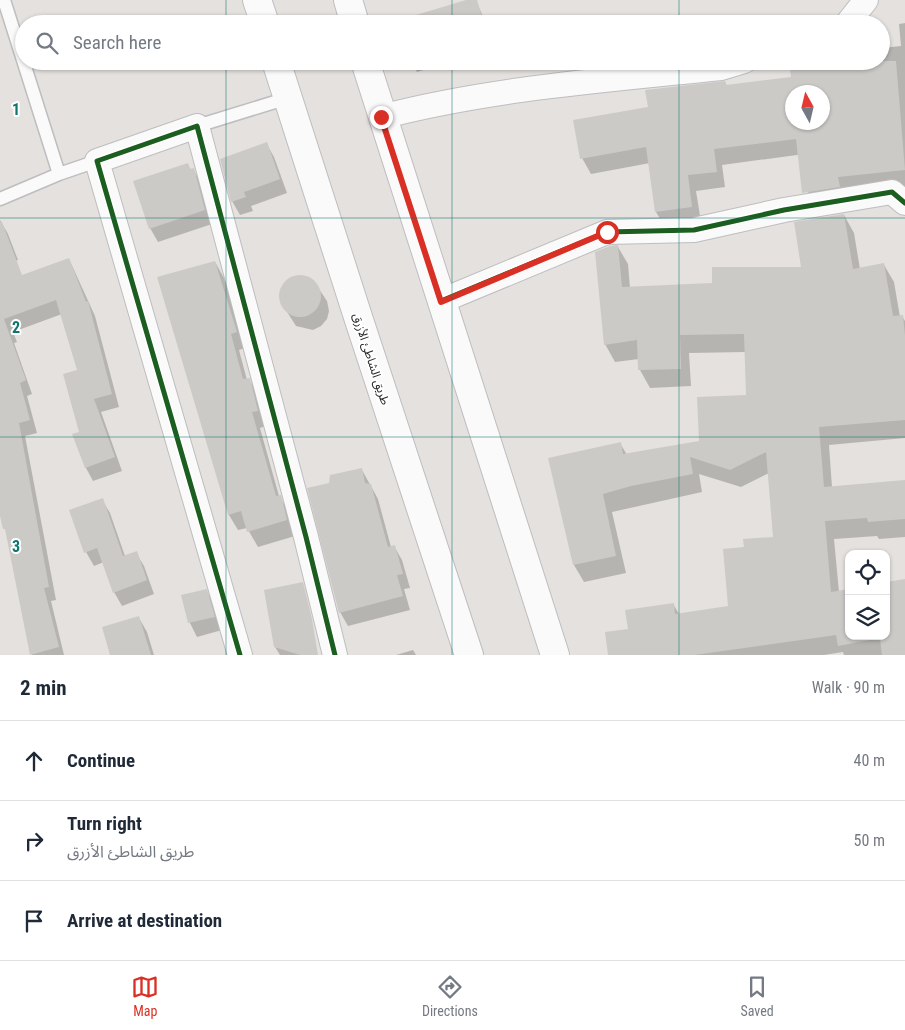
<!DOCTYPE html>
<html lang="en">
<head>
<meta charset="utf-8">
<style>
  :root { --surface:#fff; --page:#f2f2f3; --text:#1f2937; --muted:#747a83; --line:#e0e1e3; --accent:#d93025 }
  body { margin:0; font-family:"Roboto Condensed","Noto Sans Arabic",sans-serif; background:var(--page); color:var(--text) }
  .controls { position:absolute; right:15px; bottom:15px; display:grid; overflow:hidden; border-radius:10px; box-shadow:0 1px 4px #0004 }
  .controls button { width:45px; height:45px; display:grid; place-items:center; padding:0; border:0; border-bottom:1px solid var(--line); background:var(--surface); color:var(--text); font:25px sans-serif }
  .compass { position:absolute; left:785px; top:85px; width:45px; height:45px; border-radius:50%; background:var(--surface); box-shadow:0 1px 4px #0004; rotate:352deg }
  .stop { position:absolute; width:15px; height:15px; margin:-11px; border:4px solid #d93025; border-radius:50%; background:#fff }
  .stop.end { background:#d93025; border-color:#fff; box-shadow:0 1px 5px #0008 }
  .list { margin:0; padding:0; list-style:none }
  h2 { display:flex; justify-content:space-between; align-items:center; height:65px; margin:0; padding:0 20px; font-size:21px }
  h2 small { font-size:16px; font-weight:400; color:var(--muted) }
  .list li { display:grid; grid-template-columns:32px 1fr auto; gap:15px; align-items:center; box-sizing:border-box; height:80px; padding:0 20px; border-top:1px solid var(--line) }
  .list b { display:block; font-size:19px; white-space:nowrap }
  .list p { margin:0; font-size:16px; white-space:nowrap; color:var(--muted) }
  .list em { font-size:16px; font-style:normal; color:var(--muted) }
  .icon { flex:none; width:28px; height:28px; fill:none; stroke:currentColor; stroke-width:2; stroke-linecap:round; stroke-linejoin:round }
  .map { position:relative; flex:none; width:905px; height:655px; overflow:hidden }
  .search { position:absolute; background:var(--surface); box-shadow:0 1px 4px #0004; left:15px; right:15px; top:15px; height:55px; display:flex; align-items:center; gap:12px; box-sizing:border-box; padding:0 18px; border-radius:28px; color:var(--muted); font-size:19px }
  .sheet { height:305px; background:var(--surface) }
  nav { display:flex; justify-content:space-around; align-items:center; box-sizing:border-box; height:70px; border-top:1px solid var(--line); background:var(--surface); font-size:14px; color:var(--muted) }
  nav a { display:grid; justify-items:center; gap:2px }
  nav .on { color:var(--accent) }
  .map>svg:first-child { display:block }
  .shadow { fill:#0003; fill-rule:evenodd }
  .building { fill:#cccac7; fill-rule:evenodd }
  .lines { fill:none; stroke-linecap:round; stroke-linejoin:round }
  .service-casing { stroke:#bebdbf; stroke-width:15 }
  .minor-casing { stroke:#bebdbf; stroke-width:26 }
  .secondary-casing { stroke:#bebdbf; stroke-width:30 }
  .service { stroke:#fbfafa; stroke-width:12 }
  .minor { stroke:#fbfafa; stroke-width:24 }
  .secondary { stroke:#fbfafa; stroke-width:28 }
  .cycleway-casing { stroke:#fff; stroke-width:8 }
  .cycleway { stroke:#1b5e20; stroke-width:5 }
  .route { stroke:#d93025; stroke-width:6 }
  .grid { fill:none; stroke:#0f766e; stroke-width:1; stroke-opacity:0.55 }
  .labels { text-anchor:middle; stroke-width:4; stroke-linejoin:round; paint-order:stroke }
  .street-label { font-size:12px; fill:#272727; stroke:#fff }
  .grid-label { font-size:16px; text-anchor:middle; font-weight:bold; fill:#0f766e; stroke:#fff; stroke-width:4; stroke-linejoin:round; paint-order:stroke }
</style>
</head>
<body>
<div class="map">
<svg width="905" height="655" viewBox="0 0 905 655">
  <rect width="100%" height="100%" fill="#e4e1de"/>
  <!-- shadow -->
  <path class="shadow" d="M470,0H476L486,24H398L397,21Z
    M905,23V187L846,192L817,207L808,192L804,154L722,165L725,187L696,191L701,222L665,227L656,212L650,163L591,174L582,158L649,108L725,82L727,86L792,78L881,61V48L901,46L899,24ZM792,92H822V122H792Z
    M410,61H453L417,72Z
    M266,143L274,157L287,193L251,206L253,211L240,215L232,201Z
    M188,165L191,170L193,169L201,183L212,224L158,242L150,228Z
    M844,215L854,233L860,269L884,265L894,282L900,317L902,316L905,321V438L829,445L832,487L905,482V537L879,539L877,536L834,539L839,592L849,636H886L905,580V655H844L843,652L824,655H609L629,630L673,604L679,614L730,607L745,549L774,538L769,473L741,487L699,474L702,492L612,512L626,573L584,582L574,565L620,443L627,455L700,442L748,396L746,352L689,353L691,386L650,388L640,370L639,359L615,362L605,344L618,247L628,264L630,288L713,285L803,268Z
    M0,220L8,234L18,260L0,267Z
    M69,259L95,316L119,407L101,412L122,471L93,481L86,468L74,435L80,433L79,371L62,314L13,332L17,342L14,343L32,394L27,396L37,433L25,436L56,600L51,601L64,655H32L7,535L0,510V299Z
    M215,262L224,278L245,348L239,350L247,380L249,379L258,395L266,426L260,428L279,496L289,512L295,536L258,547L247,528L238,530L229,515Z
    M296,276H305L313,280L327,301L329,311L327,319L321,326L313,330L296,326L282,304L280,295L282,287L288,280Z
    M362,470L378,499L391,547L394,546L402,560L410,588L404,589L410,610L348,626L340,612L330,484Z
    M102,500L110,513L125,556L136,553L144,566L154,594L122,606L114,592L104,562L94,566L86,552Z
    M206,590L214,604L222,630L197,637L190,623L183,596Z
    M139,618L147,632L154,655H111Z
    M275,647L312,655H280Z
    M413,650L416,655H396Z"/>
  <!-- building -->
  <path class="building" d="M466,0H477L484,24H406V18Z
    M789,61H896L905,170L838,177L840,187L802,193L796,139L714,149L717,172L688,175L692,207L655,212L646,147L580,159L573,120L648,107L645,90L725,81L726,85L791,77ZM792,92H822V122H792Z
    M267,142L280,179L244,192L246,197L231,202L220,159Z
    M188,163L190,169L194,168L205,210L149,229L133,181Z
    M844,214L853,269L884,263L893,316L903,315L905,336V420L819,427L824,487L905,480V519L868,522L867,518L825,521L831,592L849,589V636H886V582L905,579V655H882L880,638L838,646L836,635L694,655H608L605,632L628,629L625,610L674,603L675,614L728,606L723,549L744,547L743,539L773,537L766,452L730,470L690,457L693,474L631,486L603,494L616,556L573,565L548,458L621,442L623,454L699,441L697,397L746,395L744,334L680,335L681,369L638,370L637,340L604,345L595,252L610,246L618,245L622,287L712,283V267H801L794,222Z
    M0,222H2L22,275L69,258L86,302L88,301L112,394L94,399L115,457L85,468L72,434L79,432L63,374L77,370L56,300L4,319L26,380L20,383L30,420L19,423L49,587L44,588L59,647L30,655L5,529H3L0,516Z
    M215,261L237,332L231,334L243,379L250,378L258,411L252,412L276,496L281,495L287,520L247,532L241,511L228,515L157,277Z
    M279 296a21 21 0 1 1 42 0a21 21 0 1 1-42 0Z
    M362,468L365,483L371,484L388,547L395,545L403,574L397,575L403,596L339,613L307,488L329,483L330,475Z
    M103,498L123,556L137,551L147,580L113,593L97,548L84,553L69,510Z
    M303,582L312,619L318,655H300L274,647L264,590Z
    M207,589L215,617L188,623L181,595Z
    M139,616L151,655H110L102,627Z"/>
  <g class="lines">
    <defs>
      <path id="service" d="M4,0L59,174L97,161
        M197,126L288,98
        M0,199L59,174"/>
      <path id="minor" d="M847,24L866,0
        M381,117C492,88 608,80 721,68L744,61
        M441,301L607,232L694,230L784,210L892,192L905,203
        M240,655L97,161L197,126L306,537L335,655"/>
      <path id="secondary" d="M257,0L265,24
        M348,0L355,24
        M276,61L358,317L469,655
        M365,61L555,655"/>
    </defs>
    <!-- service casing -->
    <use href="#service" class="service-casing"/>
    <!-- minor casing -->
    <use href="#minor" class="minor-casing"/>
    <!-- secondary casing -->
    <use href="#secondary" class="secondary-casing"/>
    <!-- service -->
    <use href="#service" class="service"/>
    <!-- minor -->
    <use href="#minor" class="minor"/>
    <!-- secondary -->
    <use href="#secondary" class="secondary"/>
    <defs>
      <path id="cycleway" d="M441,301L607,232L694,230L784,210L892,192L905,203
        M240,655L97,161L197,126L306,537L335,655"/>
    </defs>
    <!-- cycleway casing -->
    <use href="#cycleway" class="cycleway-casing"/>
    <!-- cycleway -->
    <use href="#cycleway" class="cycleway"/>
  </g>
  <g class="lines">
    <!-- route -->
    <path class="route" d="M381,117L441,302L607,232"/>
  </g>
  <!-- grid -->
  <path class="grid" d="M226,0V24M452,0V24M679,0V24M226,61V655M452,61V655M679,61V655M0,218H905M0,437H905"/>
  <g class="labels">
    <!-- street labels -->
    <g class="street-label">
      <text transform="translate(371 359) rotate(72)" y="4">طريق الشاطئ الأزرق</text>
    </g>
  </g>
  <g class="grid-label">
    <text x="16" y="115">1</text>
    <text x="16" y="333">2</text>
    <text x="16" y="552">3</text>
  </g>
</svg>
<div class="controls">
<button><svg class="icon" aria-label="locate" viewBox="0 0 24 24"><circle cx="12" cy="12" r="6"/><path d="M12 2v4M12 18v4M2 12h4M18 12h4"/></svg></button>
<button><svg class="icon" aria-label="layers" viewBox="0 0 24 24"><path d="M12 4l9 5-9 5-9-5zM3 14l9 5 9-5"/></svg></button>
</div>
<svg class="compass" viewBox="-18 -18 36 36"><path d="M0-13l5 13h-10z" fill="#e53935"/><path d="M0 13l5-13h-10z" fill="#747a83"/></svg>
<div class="stop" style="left:607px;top:232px"></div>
<div class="stop end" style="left:381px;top:117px"></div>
<div class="search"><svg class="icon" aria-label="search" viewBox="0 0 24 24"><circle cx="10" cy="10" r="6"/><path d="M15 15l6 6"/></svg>Search here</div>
</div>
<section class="sheet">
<h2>2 min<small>Walk · 90 m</small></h2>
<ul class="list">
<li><svg class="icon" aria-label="ahead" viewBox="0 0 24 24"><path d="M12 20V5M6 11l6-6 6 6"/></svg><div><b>Continue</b></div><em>40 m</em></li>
<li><svg class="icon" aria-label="right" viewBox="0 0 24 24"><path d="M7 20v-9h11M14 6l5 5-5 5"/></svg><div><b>Turn right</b><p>طريق الشاطئ الأزرق</p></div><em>50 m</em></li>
<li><svg class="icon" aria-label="arrive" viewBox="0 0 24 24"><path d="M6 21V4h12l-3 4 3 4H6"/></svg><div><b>Arrive at destination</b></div></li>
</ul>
</section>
<nav>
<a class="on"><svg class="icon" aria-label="map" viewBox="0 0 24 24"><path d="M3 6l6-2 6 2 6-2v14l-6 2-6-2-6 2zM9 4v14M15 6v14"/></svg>Map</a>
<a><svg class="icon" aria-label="directions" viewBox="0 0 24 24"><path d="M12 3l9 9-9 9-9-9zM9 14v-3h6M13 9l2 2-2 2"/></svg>Directions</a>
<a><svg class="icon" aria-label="saved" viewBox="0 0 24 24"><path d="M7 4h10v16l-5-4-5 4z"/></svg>Saved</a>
</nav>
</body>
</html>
